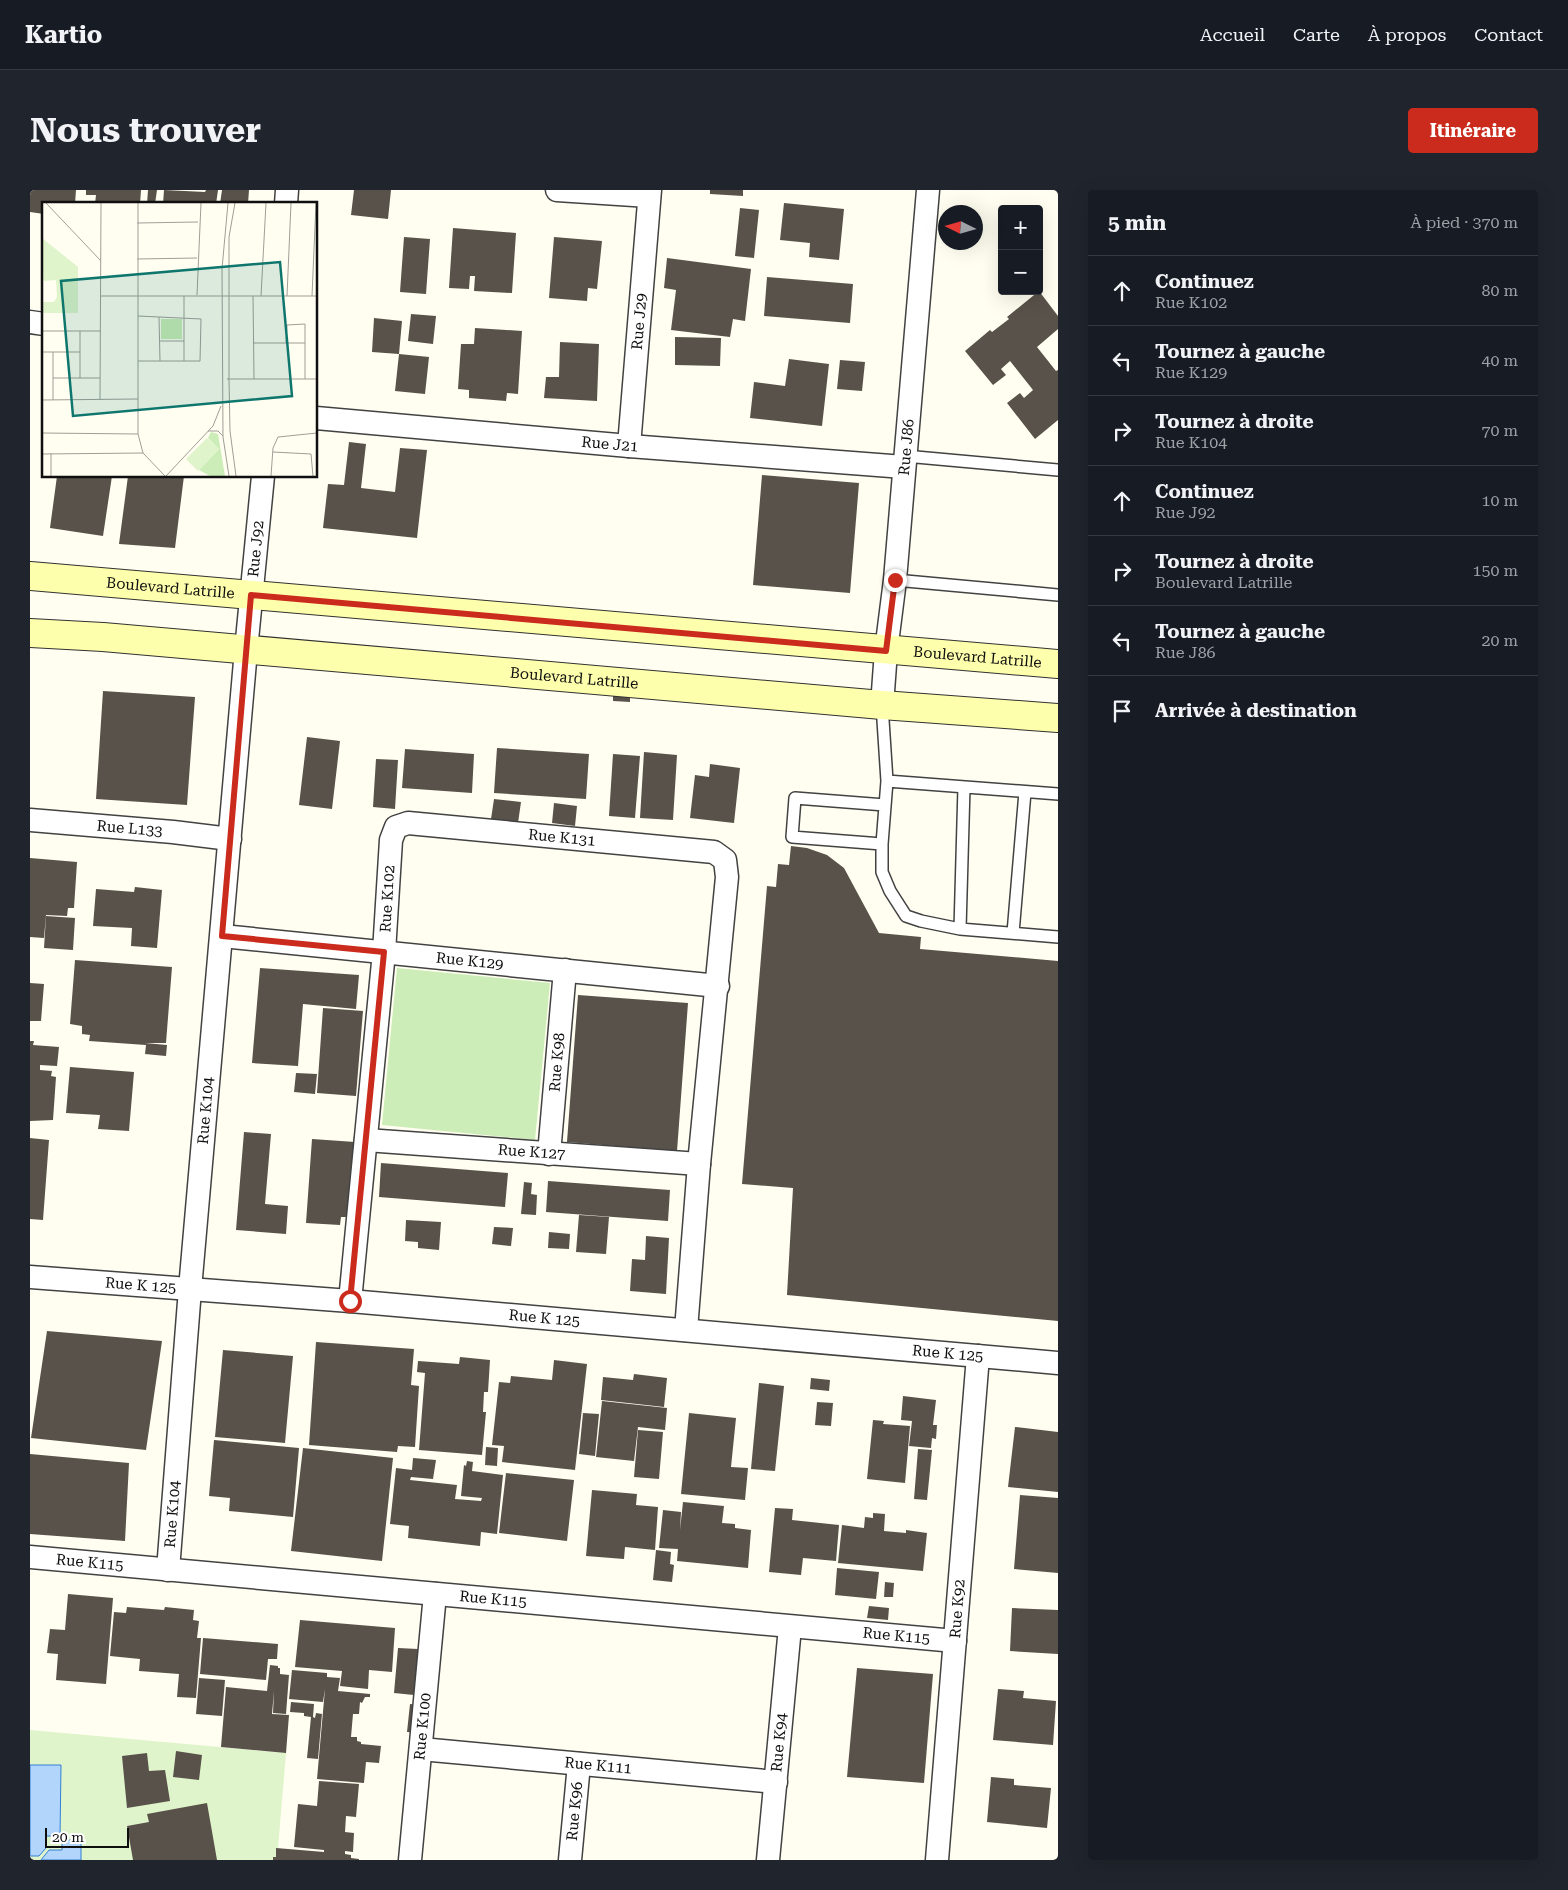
<!DOCTYPE html>
<html lang="fr">
<head>
<meta charset="utf-8">
<style>
  :root { --surface:#171b24; --page:#20242c; --text:#f1f3f6; --muted:#9ea1a6; --line:#363941; --accent:#cb2b1c }
  body { margin:0; font-family:"Roboto Serif",serif; background:var(--page); color:var(--text) }
  .controls { position:absolute; right:15px; top:15px; display:grid; overflow:hidden; border-radius:5px; box-shadow:0 5px 20px #0002 }
  .controls button { width:45px; height:45px; display:grid; place-items:center; padding:0; border:0; border-bottom:1px solid var(--line); background:var(--surface); color:var(--text); font:25px sans-serif }
  .compass { position:absolute; left:908px; top:15px; width:45px; height:45px; border-radius:50%; background:var(--surface); box-shadow:0 5px 20px #0002; rotate:275deg }
  .scale { position:absolute; left:15px; bottom:12px; width:84px; box-sizing:border-box; padding-left:5px; border:2px solid #0f0f0f; border-top:0; font-size:14px; line-height:18px; white-space:nowrap; color:#0f0f0f; -webkit-text-stroke:4px #fff; paint-order:stroke }
  .stop { position:absolute; width:15px; height:15px; margin:-11px; border:4px solid #cb2b1c; border-radius:50%; background:#fff }
  .stop.end { background:#cb2b1c; border-color:#fff; box-shadow:0 1px 5px #0008 }
  .list { margin:0; padding:0; list-style:none }
  h2 { display:flex; justify-content:space-between; align-items:center; height:65px; margin:0; padding:0 20px; font-size:21px }
  h2 small { font-size:16px; font-weight:400; color:var(--muted) }
  .list li { display:grid; grid-template-columns:32px 1fr auto; gap:15px; align-items:center; box-sizing:border-box; height:70px; padding:0 20px; border-top:1px solid var(--line) }
  .list b { display:block; font-size:19px; white-space:nowrap }
  .list p { margin:0; font-size:16px; white-space:nowrap; color:var(--muted) }
  .list em { font-size:16px; font-style:normal; color:var(--muted) }
  .icon { flex:none; width:28px; height:28px; fill:none; stroke:currentColor; stroke-width:2; stroke-linecap:round; stroke-linejoin:round }
  .map { position:relative; flex:none; width:1028px; height:1670px; overflow:hidden; border-radius:5px }
  header { display:flex; align-items:center; gap:30px; box-sizing:border-box; height:70px; padding:0 25px; background:var(--surface); border-bottom:1px solid var(--line) }
  header strong { font-size:24px }
  nav { display:flex; gap:28px; margin-inline-start:auto; font-size:18px }
  .intro { display:flex; align-items:center; justify-content:space-between; box-sizing:border-box; height:120px; padding:0 30px }
  h1 { margin:0; font-size:35px }
  .button { padding:12px 22px; border-radius:5px; background:var(--accent); color:#fff; font-size:18px; font-weight:700 }
  main { display:flex; gap:30px; padding:0 30px }
  aside { flex:1; background:var(--surface); border-radius:5px; box-shadow:0 5px 20px #0002 }
  .map>svg:first-child { display:block }
  .green { fill:#ccedb7 }
  .pitch { fill:#dff4ca }
  .water { fill:#b2d5fb; stroke:#337fd7 }
  .building { fill:#59524a }
  .lines { fill:none; stroke-linecap:round; stroke-linejoin:round }
  .service-casing { stroke:#424242; stroke-width:14 }
  .minor-casing { stroke:#424242; stroke-width:25 }
  .secondary-casing { stroke:#313131; stroke-width:30 }
  .service { stroke:#fff; stroke-width:11 }
  .minor { stroke:#fff; stroke-width:22 }
  .secondary { stroke:#fdffac; stroke-width:28 }
  .route { stroke:#cb2b1c; stroke-width:6 }
  .labels { text-anchor:middle; stroke-width:5; stroke-linejoin:round; paint-order:stroke }
  .street-label { font-size:15px; fill:#0f0f0f; stroke:#fff }
  .inset-road { fill:none; stroke:#9f9e97; stroke-width:1 }
  .view { fill:#0f766e; fill-opacity:0.15; stroke:#0f766e; stroke-width:2.5 }
  .inset-edge { fill:none; stroke:#0f0f0f; stroke-width:2.5 }
</style>
</head>
<body>
<header>
<strong>Kartio</strong>
<nav><a>Accueil</a><a>Carte</a><a>À propos</a><a>Contact</a></nav>
</header>
<div class="intro"><h1>Nous trouver</h1><a class="button">Itinéraire</a></div>
<main>
<div class="map">
<svg width="1028" height="1670" viewBox="0 0 1028 1670">
  <rect width="100%" height="100%" fill="#fffef1"/>
  <!-- green -->
  <path class="green" d="M367,778L520,793L505,950L352,935Z"/>
  <!-- pitch -->
  <path class="pitch" d="M0,1540L256,1563L247,1670H0Z"/>
  <!-- water -->
  <path class="water" d="M0,1575H31L30,1646H16V1658L9,1666H0Z
    M32,1650H51V1670H11L19,1660H32Z"/>
  <!-- building -->
  <path class="building" d="M0,0H46L45,14H14V24L0,22Z
    M56,0H111L110,14H65L66,5H56Z
    M118,0H127L125,14H117Z
    M134,0L175,2L176,0H188L186,14H133Z
    M192,0H219L218,14H190Z
    M324,0H361L358,29L321,25Z
    M680,0H713V6L680,4Z
    M754,13L814,19L809,70L779,67L780,53L750,50Z
    M710,18L729,20L724,68L705,66Z
    M423,38L486,43L482,103L444,101L445,86H440L439,99L419,98Z
    M374,47L400,49L396,104L370,102Z
    M524,47L572,51L567,99L558,98L557,111L519,108Z
    M637,68L721,79L715,131L703,129L700,147L641,140L646,100L634,98Z
    M737,87L823,94L820,133L734,126Z
    M1009,101L1028,126V139L1007,157L1026,181L1028,180V230L1005,249L977,213L990,203L994,208L1003,200L980,171L971,179L976,185L963,195L935,161L960,140L962,142L979,129L977,127Z
    M381,124L406,126L403,154L378,151Z
    M344,128L372,131L369,164L342,162Z
    M445,138L492,141L488,204L477,203L476,211L439,208V200L428,199L431,154H444Z
    M645,147L691,148L690,176L645,175Z
    M530,152L569,154L567,211L514,208L516,187H529Z
    M369,164L399,167L395,204L365,201Z
    M759,169L799,174L792,236L720,228L724,192L755,196Z
    M810,170L835,172L832,201L807,199Z
    M319,252L336,254L331,298L365,302L370,258L397,260L387,348L293,338L298,294L314,295Z
    M732,285L829,293L820,403L723,395Z
    M27,286H82L73,346L20,338Z
    M98,286H154L145,358L89,354Z
    M73,501L165,507L157,615L66,609Z
    M583,501L600,502V512L583,511Z
    M277,547L310,551L302,619L269,615Z
    M467,558L559,564L556,609L464,603Z
    M375,559L444,564L442,603L372,598Z
    M614,562L647,565L643,630L610,628Z
    M583,564L610,566L605,628L579,626Z
    M346,569L368,570L365,619L343,617Z
    M680,574L710,578L704,633L660,628L665,585L679,587Z
    M464,609L491,612L488,633L461,629Z
    M524,613L547,616L545,636L522,633Z
    M761,656L777,658L797,665L814,678L849,743L891,747L890,759L1028,771V1131L757,1105L763,998L712,994L737,696L746,697L748,674L759,675Z
    M0,668L47,672L44,718H38L37,726L16,725L14,748L0,747Z
    M105,697L132,700L127,758L101,756L102,738L63,736L66,699L104,702Z
    M16,726L45,728L43,760L14,758Z
    M45,770L142,777L136,853H115L137,855L136,866L115,864L116,855L59,851L60,845L52,844V836L40,834Z
    M230,778L329,785L326,819L273,814L268,876L222,873Z
    M0,793L14,794L11,831H0Z
    M548,805L658,813L647,961L537,952Z
    M293,818L333,821L326,906L287,903Z
    M0,851H4L3,855L29,857L27,876L10,875V880L22,881L21,886L26,887L23,930L0,931Z
    M40,877L104,882L99,941L68,939L70,925L36,923Z
    M266,883L287,884L285,904L264,902Z
    M214,942L241,944L235,1014L258,1016L256,1044L206,1040Z
    M0,948L19,950L13,1030L0,1029Z
    M282,949L325,952L319,1027H311L310,1035L276,1033Z
    M351,973L478,983L475,1017L349,1007Z
    M518,991L640,1000L638,1031L516,1022Z
    M494,992L502,993L501,1004L507,1005L506,1025L491,1024Z
    M549,1025L579,1027L576,1064L546,1062Z
    M376,1030L411,1032L409,1060L388,1058V1052L375,1051Z
    M464,1037L483,1038L481,1056L462,1054Z
    M519,1042L540,1044L539,1059L518,1058Z
    M616,1046L639,1048L636,1104L600,1101L602,1069L615,1070Z
    M17,1141L132,1151L116,1260L1,1248Z
    M286,1152L384,1159L381,1195L389,1196L385,1257L368,1256L367,1262L279,1255Z
    M193,1160L263,1166L255,1253L185,1247Z
    M430,1167L460,1170L458,1202H454L453,1222H456L452,1265L389,1260L395,1183L387,1182L388,1171L429,1174Z
    M524,1170L557,1174L545,1280L472,1272L474,1256L462,1255L469,1192L480,1193L481,1186L522,1190Z
    M604,1184L637,1188L634,1217L571,1210L573,1187L603,1190Z
    M781,1188L800,1190L799,1201L780,1199Z
    M729,1193L754,1196L745,1281L721,1279Z
    M873,1206L906,1210L903,1235H907L906,1249L902,1248L901,1258L879,1256L882,1231L871,1230Z
    M572,1211L637,1218L635,1240L608,1237L604,1271L566,1267Z
    M787,1212L803,1213L801,1236L785,1235Z
    M553,1223L569,1224L565,1266L549,1264Z
    M659,1223L706,1228L701,1277L718,1278L715,1310L651,1304Z
    M843,1230L854,1231L853,1234L880,1236L875,1293L837,1289Z
    M985,1237L1028,1242V1302L978,1297Z
    M608,1240L633,1242L629,1289L604,1287Z
    M184,1250L269,1258L263,1327L199,1321L200,1308L179,1306Z
    M456,1257L468,1258L467,1276L455,1275Z
    M273,1258L363,1268L352,1371L261,1361Z
    M888,1259L902,1260L897,1310L884,1309Z
    M0,1264L99,1273L95,1351L0,1344Z
    M383,1268L406,1270L403,1289L381,1287L380,1290L427,1295L425,1309L451,1311L452,1308L431,1306L434,1275L436,1276L437,1271L443,1272L442,1281L473,1285L467,1344L451,1342L450,1356L378,1348L379,1336L360,1334L366,1278L382,1280Z
    M476,1283L544,1290L537,1351L469,1343Z
    M562,1300L607,1304L606,1315L628,1317L625,1360L595,1357L594,1369L556,1366Z
    M990,1305L1028,1308V1383L984,1379Z
    M653,1312L694,1316L692,1333L705,1334V1338L721,1340L718,1378L647,1371L648,1359L629,1358L633,1320L651,1322L650,1340Z
    M745,1318L763,1319L762,1330L809,1335L806,1371L773,1368L771,1385L739,1382Z
    M843,1323L855,1324L854,1341L876,1343V1340L897,1343L893,1381L808,1373L812,1335L834,1338L835,1327L843,1328Z
    M626,1360L641,1362L640,1374L644,1375L642,1392L623,1390Z
    M807,1378L849,1382L846,1409L805,1405Z
    M855,1392L864,1393L863,1407H854Z
    M38,1404L83,1408L76,1494L26,1490L28,1464L17,1463L20,1439L35,1440Z
    M839,1416L859,1418L858,1430L837,1428Z
    M97,1417L134,1420L135,1417L164,1420L163,1430L169,1431L167,1448H171L166,1508L147,1507L149,1484L109,1481L110,1469L80,1466L84,1422L96,1423Z
    M982,1418L1028,1420V1464L980,1461Z
    M270,1430L365,1438L362,1482L339,1480L338,1499L310,1496L312,1481L265,1477Z
    M173,1448L248,1454L247,1469H238L236,1490L170,1484Z
    M368,1458L388,1459L384,1505L364,1503Z
    M240,1475L248,1476V1478H250V1484L259,1485L256,1524L243,1523L244,1501L242,1524L259,1525L256,1563L191,1557L196,1497L237,1501Z
    M827,1478L903,1484L894,1593L817,1587Z
    M262,1480L297,1483V1487L310,1488L308,1501L340,1504V1507H335L332,1513L330,1512L329,1524H323L321,1547H327V1551L331,1552V1554L351,1556L349,1573L336,1572L334,1593L287,1589L295,1499L293,1512L259,1509Z
    M169,1488L195,1490L192,1526L166,1524Z
    M968,1499L994,1501L993,1508L1026,1511L1023,1555L963,1550Z
    M261,1512L284,1514L283,1527L285,1528L286,1523L292,1524L288,1569L277,1568L281,1527L274,1526V1523L260,1522Z
    M380,1514L392,1515L390,1543L377,1542Z
    M146,1561L172,1565L169,1590L143,1587Z
    M117,1563L119,1581L135,1580L140,1611L97,1618L92,1566Z
    M961,1587L984,1589V1595L1021,1598L1017,1638L957,1632Z
    M289,1591L329,1594L326,1627L316,1626L315,1642L324,1643L323,1662L315,1661V1664L321,1665V1668L329,1669V1670H243V1667H246V1658L294,1662V1660L264,1657L268,1614L287,1616Z
    M177,1613L187,1670H103L97,1636L119,1632L117,1624Z"/>
  <g class="lines">
    <defs>
      <path id="service" d="M875,266L1028,280
        M865,390L1028,405
        M852,515L857,591L852,654V682L860,701L876,726L891,731L930,739L1028,747
        M857,591L1028,604
        M852,654L762,647L765,608L855,615
        M930,739L934,597
        M983,743L995,602"/>
      <g id="minor">
        <path d="M527,0L619,6"/>
        <path d="M256,14L257,0"/>
        <path d="M0,132L14,134"/>
        <path id="s1" d="M286,228L599,256L874,277"/>
        <path id="s2" d="M599,256L620,0"/>
        <path id="s3" d="M852,515L856,461L865,390L898,0"/>
        <path id="s4" d="M0,630L143,642L200,649"/>
        <path id="s5" d="M192,746L688,796"/>
        <path id="s6" d="M336,950L669,974"/>
        <path id="s7" d="M519,964L535,780"/>
        <path id="s8" d="M0,1087L320,1111L1028,1173"/>
        <path id="s9" d="M320,1111L354,762L361,650L366,637L378,633L684,662L695,670L697,687L669,974L656,1140"/>
        <path id="s10" d="M0,1367L925,1451"/>
        <path id="s11" d="M138,1380L160,1099L216,460L233,286"/>
        <path id="s12" d="M391,1559L746,1592"/>
        <path id="s13" d="M380,1670L405,1404"/>
        <path id="s14" d="M540,1670L549,1574"/>
        <path id="s15" d="M738,1670L760,1437"/>
        <path id="s16" d="M907,1670L948,1166"/>
      </g>
      <g id="secondary">
        <path id="s17" d="M0,386L1028,474"/>
        <path id="s18" d="M0,443L73,447L852,515L1028,528"/>
      </g>
    </defs>
    <!-- service casing -->
    <use href="#service" class="service-casing"/>
    <!-- minor casing -->
    <use href="#minor" class="minor-casing"/>
    <!-- secondary casing -->
    <use href="#secondary" class="secondary-casing"/>
    <!-- service -->
    <use href="#service" class="service"/>
    <!-- minor -->
    <use href="#minor" class="minor"/>
    <!-- secondary -->
    <use href="#secondary" class="secondary"/>
  </g>
  <g class="lines">
    <!-- route -->
    <path class="route" d="M320,1111L354,762L192,746L221,405L856,461L865,390"/>
  </g>
  <g class="labels">
    <!-- street labels -->
    <g class="street-label">
      <text dy="5" stroke="none"><textPath href="#s2" startOffset="125">Rue J29</textPath></text>
      <text dy="5" stroke="none"><textPath href="#s1" startOffset="295">Rue J21</textPath></text>
      <text dy="5" stroke="none"><textPath href="#s3" startOffset="259">Rue J86</textPath></text>
      <text dy="5" stroke="none"><textPath href="#s11" startOffset="1025">Rue J92</textPath></text>
      <text dy="5" stroke="none"><textPath href="#s17" startOffset="141">Boulevard Latrille</textPath></text>
      <text dy="5" stroke="none"><textPath href="#s17" startOffset="951">Boulevard Latrille</textPath></text>
      <text dy="5" stroke="none"><textPath href="#s18" startOffset="546">Boulevard Latrille</textPath></text>
      <text dy="5" stroke="none"><textPath href="#s4" startOffset="100">Rue L133</textPath></text>
      <text dy="5" stroke="none"><textPath href="#s9" startOffset="644">Rue K131</textPath></text>
      <text dy="5" stroke="none"><textPath href="#s9" startOffset="404">Rue K102</textPath></text>
      <text dy="5" stroke="none"><textPath href="#s5" startOffset="249">Rue K129</textPath></text>
      <text dy="5" stroke="none"><textPath href="#s7" startOffset="92">Rue K98</textPath></text>
      <text dy="5" stroke="none"><textPath href="#s11" startOffset="461">Rue K104</textPath></text>
      <text dy="5" stroke="none"><textPath href="#s6" startOffset="166">Rue K127</textPath></text>
      <text dy="5" stroke="none"><textPath href="#s8" startOffset="111">Rue K 125</textPath></text>
      <text dy="5" stroke="none"><textPath href="#s8" startOffset="516">Rue K 125</textPath></text>
      <text dy="5" stroke="none"><textPath href="#s8" startOffset="921">Rue K 125</textPath></text>
      <text dy="5" stroke="none"><textPath href="#s11" startOffset="56">Rue K104</textPath></text>
      <text dy="5" stroke="none"><textPath href="#s10" startOffset="60">Rue K115</textPath></text>
      <text dy="5" stroke="none"><textPath href="#s10" startOffset="465">Rue K115</textPath></text>
      <text dy="5" stroke="none"><textPath href="#s16" startOffset="252">Rue K92</textPath></text>
      <text dy="5" stroke="none"><textPath href="#s10" startOffset="870">Rue K115</textPath></text>
      <text dy="5" stroke="none"><textPath href="#s13" startOffset="134">Rue K100</textPath></text>
      <text dy="5" stroke="none"><textPath href="#s15" startOffset="118">Rue K94</textPath></text>
      <text dy="5" stroke="none"><textPath href="#s12" startOffset="178">Rue K111</textPath></text>
      <text dy="5" stroke="none"><textPath href="#s14" startOffset="49">Rue K96</textPath></text>
    </g>
  </g>
  <!-- overview -->
  <g transform="translate(12 12)">
    <rect width="275" height="275" fill="#fffef1"/>
    <path d="M119,117H140V137H119ZM169,230L176,232L183,274H168L157,268L177,247L166,236Z" fill="#ccedb7"/>
    <path d="M0,36L36,65V111H0V100H12L15,95L14,78L2,79L0,72ZM165,236L177,247L156,269L144,257Z" fill="#dff4ca"/>
    <path class="inset-road" d="M4,1L59,59M96,1V232L101,251L123,274M186,1L180,67L181,235L187,274M193,1L187,35V177L188,229L194,274M95,21L156,20M95,57L155,56M155,93L159,1M59,94H275M211,94L212,177M219,94L224,1M245,94L249,1M270,94L274,1M117,115L118,159M0,129H59M118,139H142M211,141H263M244,141L245,123L263,122V177M0,150H38M96,159H158L159,117L96,114M142,159V94M11,176H58M38,176V129M185,177H275M0,198L96,197M11,198V150M58,198L59,1M166,229H176L181,234M0,231L96,232M231,250L269,252L271,274M0,252L101,251M9,274V251M124,274L171,224L179,204M229,274L231,246L236,235L275,231"/>
    <path class="view" d="M238,60L250,194L31,214L19,79Z"/>
    <rect width="275" height="275" class="inset-edge"/>
  </g>
</svg>
<div class="controls">
<button>+</button>
<button>−</button>
</div>
<svg class="compass" viewBox="-18 -18 36 36"><path d="M0-13l5 13h-10z" fill="#e53935"/><path d="M0 13l5-13h-10z" fill="#9ea1a6"/></svg>
<div class="scale">20 m</div>
<div class="stop" style="left:320px;top:1111px"></div>
<div class="stop end" style="left:865px;top:390px"></div>
</div>
<aside>
<h2>5 min<small>À pied · 370 m</small></h2>
<ul class="list">
<li><svg class="icon" aria-label="ahead" viewBox="0 0 24 24"><path d="M12 20V5M6 11l6-6 6 6"/></svg><div><b>Continuez</b><p>Rue K102</p></div><em>80 m</em></li>
<li><svg class="icon" aria-label="left" viewBox="0 0 24 24"><path d="M17 20v-9H6M10 6l-5 5 5 5"/></svg><div><b>Tournez à gauche</b><p>Rue K129</p></div><em>40 m</em></li>
<li><svg class="icon" aria-label="right" viewBox="0 0 24 24"><path d="M7 20v-9h11M14 6l5 5-5 5"/></svg><div><b>Tournez à droite</b><p>Rue K104</p></div><em>70 m</em></li>
<li><svg class="icon" aria-label="ahead" viewBox="0 0 24 24"><path d="M12 20V5M6 11l6-6 6 6"/></svg><div><b>Continuez</b><p>Rue J92</p></div><em>10 m</em></li>
<li><svg class="icon" aria-label="right" viewBox="0 0 24 24"><path d="M7 20v-9h11M14 6l5 5-5 5"/></svg><div><b>Tournez à droite</b><p>Boulevard Latrille</p></div><em>150 m</em></li>
<li><svg class="icon" aria-label="left" viewBox="0 0 24 24"><path d="M17 20v-9H6M10 6l-5 5 5 5"/></svg><div><b>Tournez à gauche</b><p>Rue J86</p></div><em>20 m</em></li>
<li><svg class="icon" aria-label="arrive" viewBox="0 0 24 24"><path d="M6 21V4h12l-3 4 3 4H6"/></svg><div><b>Arrivée à destination</b></div></li>
</ul>
</aside>
</main>
</body>
</html>
